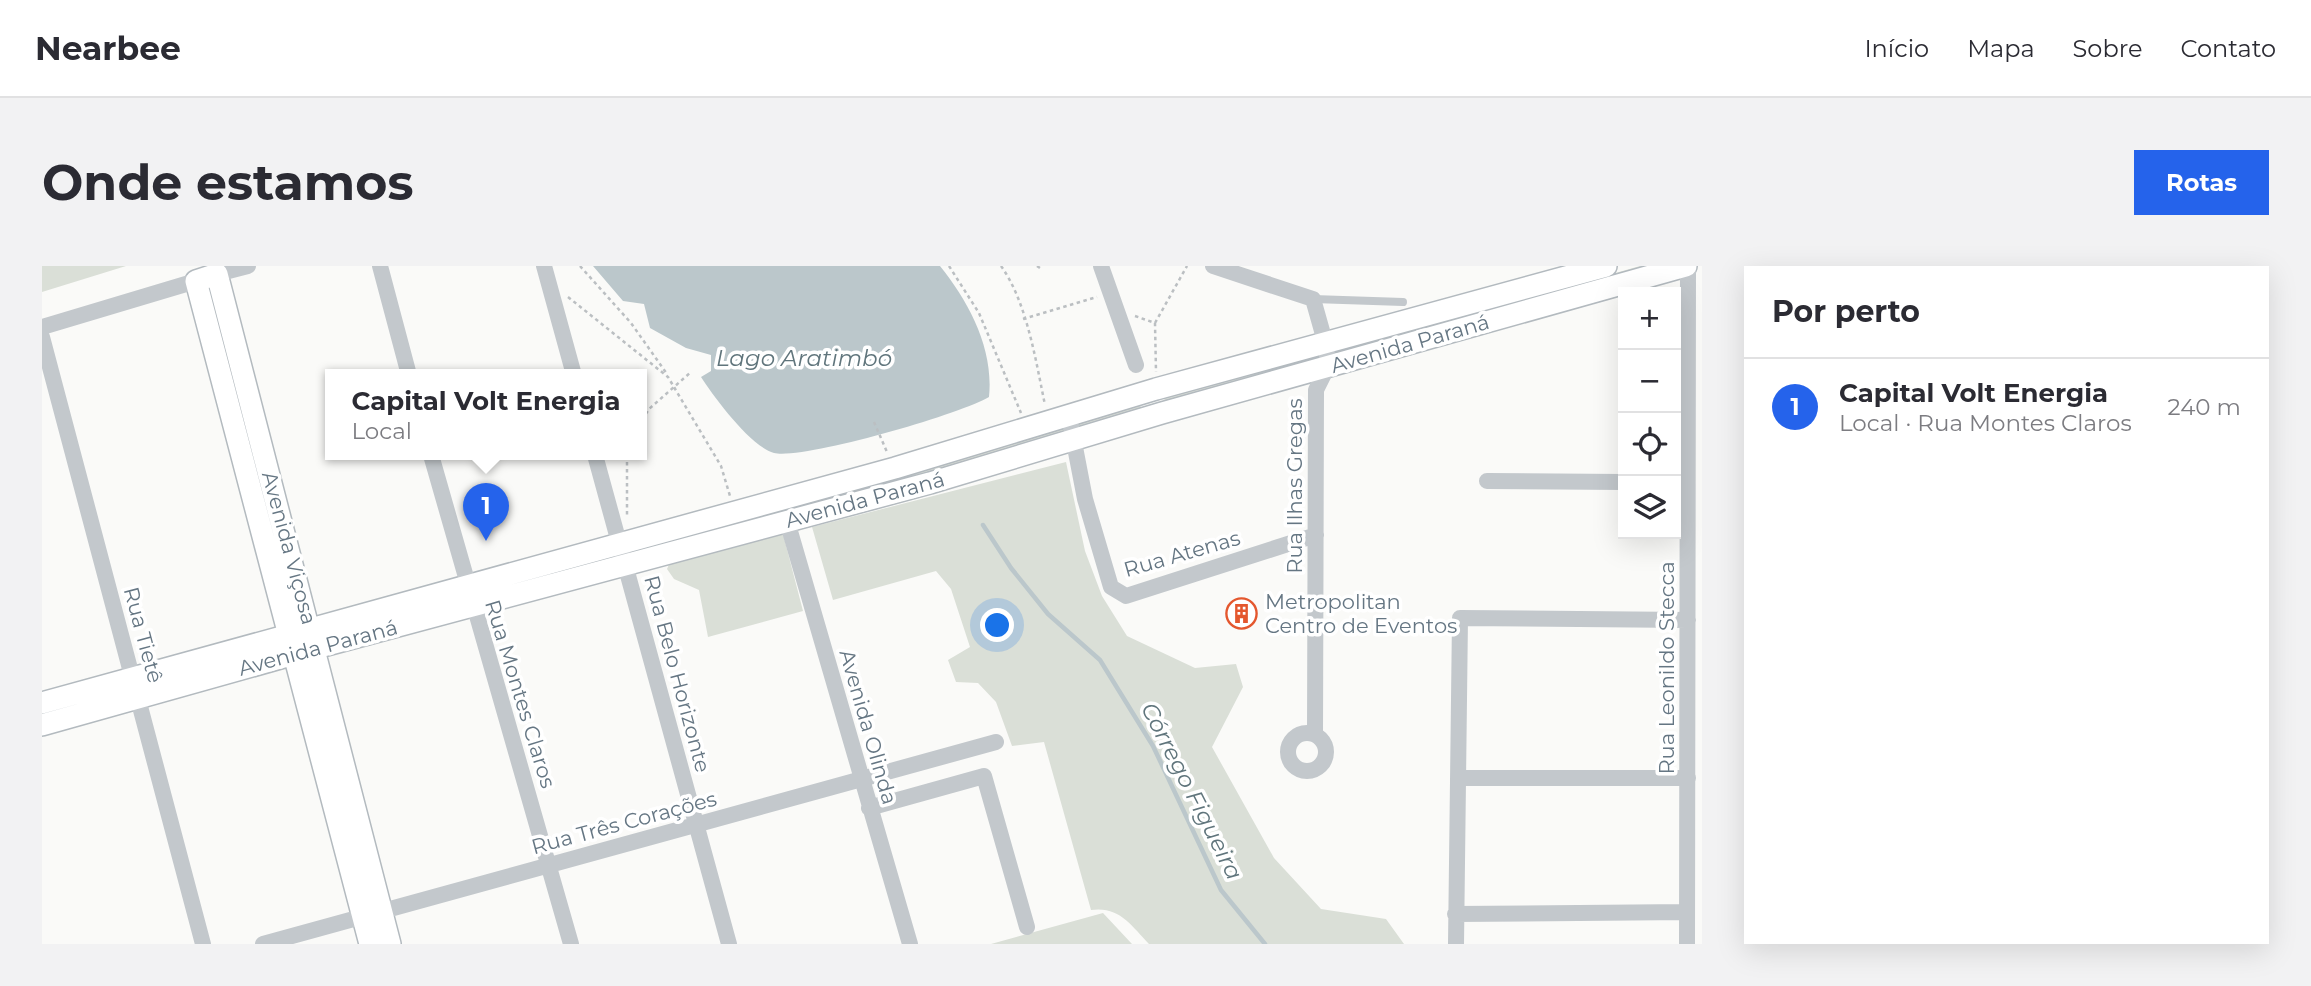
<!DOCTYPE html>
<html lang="pt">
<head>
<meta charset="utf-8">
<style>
  :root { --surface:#fff; --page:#f2f2f3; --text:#2b2b33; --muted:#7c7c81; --line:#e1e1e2; --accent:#2563eb }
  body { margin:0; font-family:Montserrat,sans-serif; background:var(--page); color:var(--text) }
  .controls { position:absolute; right:21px; top:21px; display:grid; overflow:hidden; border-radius:0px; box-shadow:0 7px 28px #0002 }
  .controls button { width:63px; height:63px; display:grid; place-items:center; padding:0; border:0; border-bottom:2px solid var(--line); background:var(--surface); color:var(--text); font:35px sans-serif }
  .you { position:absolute; left:956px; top:360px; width:24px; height:24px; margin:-18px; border:5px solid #fff; border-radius:50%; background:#1a73e8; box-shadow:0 0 0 10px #1a73e833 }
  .badge { display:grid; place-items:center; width:46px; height:46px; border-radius:50%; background:var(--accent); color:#fff; font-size:23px; font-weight:700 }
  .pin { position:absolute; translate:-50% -58px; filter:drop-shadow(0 2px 4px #0008) }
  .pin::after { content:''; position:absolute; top:37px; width:24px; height:21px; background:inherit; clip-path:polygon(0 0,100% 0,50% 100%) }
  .popup { position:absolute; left:283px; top:103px; width:322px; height:91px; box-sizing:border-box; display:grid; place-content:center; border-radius:0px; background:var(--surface); filter:drop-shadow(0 2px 5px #0005); font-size:23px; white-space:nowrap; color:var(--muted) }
  .popup b { font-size:26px; color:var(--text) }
  .popup::after { content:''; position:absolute; left:50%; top:100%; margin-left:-14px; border:14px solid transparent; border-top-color:var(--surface) }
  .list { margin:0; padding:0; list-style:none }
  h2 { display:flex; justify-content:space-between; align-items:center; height:91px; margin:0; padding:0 28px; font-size:30px }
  h2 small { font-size:23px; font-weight:400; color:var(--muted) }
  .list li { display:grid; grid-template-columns:46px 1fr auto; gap:21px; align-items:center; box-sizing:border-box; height:98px; padding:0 28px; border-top:2px solid var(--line) }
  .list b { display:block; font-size:26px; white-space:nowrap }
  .list p { margin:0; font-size:23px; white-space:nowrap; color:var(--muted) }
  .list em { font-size:23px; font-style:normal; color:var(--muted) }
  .icon { flex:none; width:38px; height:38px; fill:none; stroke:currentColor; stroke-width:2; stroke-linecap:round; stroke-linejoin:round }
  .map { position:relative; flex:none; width:1660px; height:678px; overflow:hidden; border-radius:0px }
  header { display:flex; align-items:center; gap:42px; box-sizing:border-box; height:98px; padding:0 35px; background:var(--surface); border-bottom:2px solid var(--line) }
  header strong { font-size:33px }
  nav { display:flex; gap:38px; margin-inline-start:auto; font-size:24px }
  .intro { display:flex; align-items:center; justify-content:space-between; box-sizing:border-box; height:168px; padding:0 42px }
  h1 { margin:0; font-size:49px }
  .button { padding:18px 32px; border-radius:0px; background:var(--accent); color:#fff; font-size:24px; font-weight:700 }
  main { display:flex; gap:42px; padding:0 42px }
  aside { flex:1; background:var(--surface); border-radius:0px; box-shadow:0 7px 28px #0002 }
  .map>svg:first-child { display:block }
  .green { fill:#dadfd7 }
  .water { fill:#bbc7cb }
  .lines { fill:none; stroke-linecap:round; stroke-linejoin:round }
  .stream { stroke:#bbc7cb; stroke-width:4.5 }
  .secondary-casing { stroke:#b3babf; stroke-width:24 }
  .path { stroke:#bbbfc2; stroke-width:2.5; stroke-dasharray:3.5 3.5; stroke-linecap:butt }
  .lane { stroke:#c3c8cc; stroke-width:8 }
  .street { stroke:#c3c8cc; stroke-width:16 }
  .secondary { stroke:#fff; stroke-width:21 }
  .labels { text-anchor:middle; stroke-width:7; stroke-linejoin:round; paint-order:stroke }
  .street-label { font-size:21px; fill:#657683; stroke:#fff }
  .poi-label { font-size:21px; fill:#657683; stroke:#fff; text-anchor:start }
  .water-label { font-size:23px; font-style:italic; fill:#60757c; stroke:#fff }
</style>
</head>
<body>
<header>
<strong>Nearbee</strong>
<nav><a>Início</a><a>Mapa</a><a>Sobre</a><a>Contato</a></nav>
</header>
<div class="intro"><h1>Onde estamos</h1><a class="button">Rotas</a></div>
<main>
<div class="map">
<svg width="1660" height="678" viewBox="0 0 1660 678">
  <rect width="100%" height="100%" fill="#fafaf8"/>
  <!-- green -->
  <path class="green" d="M0,0H84L0,26Z
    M1598,0H1623L1297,89L1296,86Z
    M1277,88L1281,94L1124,136L1122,134L1125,130Z
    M1098,140L1103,144L881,210L592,285Z
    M1024,196L1043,285L1060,330L1085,370L1153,402L1194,398L1201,421L1170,481L1232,592L1279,643L1344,653L1362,678H1107C1089,659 1077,640 1049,644L1002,476L970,480L954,436L936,417L914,416L906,394L928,381L909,323L894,305L791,334L770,261Z
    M740,264L761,345L666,371L657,324L632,313L625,303L629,294Z
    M1061,647L1090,678H949Z"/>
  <!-- water -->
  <path class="water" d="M551,0H898C927,36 952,83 947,131C919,148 761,194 732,187C708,180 672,131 659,111L669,105V89L644,82L608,62L602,38L581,35Z"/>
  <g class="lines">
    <!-- stream -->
    <path class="stream" d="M941,259L969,302L1006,348L1058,394L1111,480L1179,624L1223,678"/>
    <defs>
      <path id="secondary" d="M0,437L853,202L1114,123L1564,0
        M0,459L274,382L888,217L1120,147L1644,0
        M328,678L154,15L175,8L348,678"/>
    </defs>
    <!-- secondary casing -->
    <use href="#secondary" class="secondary-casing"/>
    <!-- path -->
    <path class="path" d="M538,0L589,57L625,108
      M907,0L937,47L979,147
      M959,0C985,36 994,96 1003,139
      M995,0L998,2
      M526,31L626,111L679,200L688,230
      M1093,50L1113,57L1114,106
      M981,53L1055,31
      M1113,57L1145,0
      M600,154L607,143L649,106
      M832,156L845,186
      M585,189V249"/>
    <!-- lane -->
    <path class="lane" d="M1271,33L1361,36"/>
    <!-- street -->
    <path class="street" d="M338,0L367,109
      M502,0L532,109
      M1059,0L1094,99
      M1171,0L1271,33L1284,79L1286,100L1274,124L1273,468
      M175,8L206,0
      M0,61L154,15
      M0,71L161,678
      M1027,150L1043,233L1069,321L1084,330L1274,269
      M389,189L529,678
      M553,189L687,678
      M1445,215L1581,216
      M745,255L868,678
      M1246 486a19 19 0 1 1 38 0a19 19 0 1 1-38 0Z
      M1417,512H1646
      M827,542L942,510L985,661
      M1413,648L1645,646
      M221,678L954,476
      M1414,678L1418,352L1646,354
      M1645,678L1646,0"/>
    <!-- secondary -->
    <use href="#secondary" class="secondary"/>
  </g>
  <!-- icons -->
  <defs>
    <symbol id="building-ring" viewBox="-11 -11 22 22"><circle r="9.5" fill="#fff" stroke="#e4572e" stroke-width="1.5"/><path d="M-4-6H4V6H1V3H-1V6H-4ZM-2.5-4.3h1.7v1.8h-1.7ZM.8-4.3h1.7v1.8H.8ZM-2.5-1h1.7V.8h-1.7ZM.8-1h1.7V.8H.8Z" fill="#e4572e"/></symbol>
  </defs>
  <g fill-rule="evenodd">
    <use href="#building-ring" x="1182" y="330" width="35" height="35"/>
  </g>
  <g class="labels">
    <!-- street labels -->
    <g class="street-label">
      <text transform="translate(1368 78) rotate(-16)" y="7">Avenida Paraná</text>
      <text transform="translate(1253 220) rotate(-90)" y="7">Rua Ilhas Gregas</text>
      <text transform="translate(823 234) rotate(-15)" y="7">Avenida Paraná</text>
      <text transform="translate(247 282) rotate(75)" y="7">Avenida Viçosa</text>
      <text transform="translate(1140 288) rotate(-16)" y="7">Rua Atenas</text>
      <text transform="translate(101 369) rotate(75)" y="7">Rua Tietê</text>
      <text transform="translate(276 382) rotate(-15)" y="7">Avenida Paraná</text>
      <text transform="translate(1625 402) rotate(-90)" y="7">Rua Leonildo Stecca</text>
      <text transform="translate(635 408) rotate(75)" y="7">Rua Belo Horizonte</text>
      <text transform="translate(478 428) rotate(73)" y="7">Rua Montes Claros</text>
      <text transform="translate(826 461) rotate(74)" y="7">Avenida Olinda</text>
      <text transform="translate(582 557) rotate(-15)" y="7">Rua Três Corações</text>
    </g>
    <!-- poi labels -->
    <g class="poi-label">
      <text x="1223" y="343">Metropolitan<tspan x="1223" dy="24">Centro de Eventos</tspan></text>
    </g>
    <!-- water labels -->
    <g class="water-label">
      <text x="762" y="100">Lago Aratimbó</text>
      <text transform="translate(1150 525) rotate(63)" y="8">Córrego Figueira</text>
    </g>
  </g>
</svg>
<div class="controls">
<button>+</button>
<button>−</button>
<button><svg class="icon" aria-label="locate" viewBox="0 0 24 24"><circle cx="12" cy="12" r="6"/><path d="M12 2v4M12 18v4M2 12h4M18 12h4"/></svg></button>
<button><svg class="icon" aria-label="layers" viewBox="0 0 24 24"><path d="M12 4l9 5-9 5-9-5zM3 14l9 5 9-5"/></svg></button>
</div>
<div class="you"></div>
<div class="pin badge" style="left:444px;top:275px">1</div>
<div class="popup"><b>Capital Volt Energia</b>Local</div>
</div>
<aside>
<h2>Por perto<small></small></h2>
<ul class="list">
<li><span class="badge">1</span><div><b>Capital Volt Energia</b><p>Local · Rua Montes Claros</p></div><em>240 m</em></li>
</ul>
</aside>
</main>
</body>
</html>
